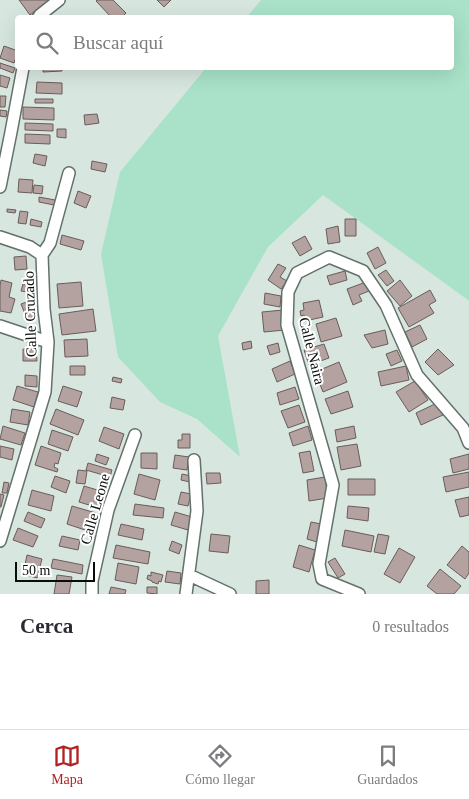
<!DOCTYPE html>
<html lang="es">
<head>
<meta charset="utf-8">
<style>
  :root { --surface:#fff; --page:#f2f2f3; --text:#2b2b33; --muted:#7c7c81; --line:#e1e1e2; --accent:#b22222 }
  body { margin:0; font-family:"Times New Roman",serif; background:var(--page); color:var(--text) }
  .scale { position:absolute; left:15px; bottom:12px; width:80px; box-sizing:border-box; padding-left:5px; border:2px solid #080d0a; border-top:0; font-size:14px; line-height:18px; white-space:nowrap; color:#080d0a; -webkit-text-stroke:4px #fff; paint-order:stroke }
  .list { margin:0; padding:0; list-style:none }
  h2 { display:flex; justify-content:space-between; align-items:center; height:65px; margin:0; padding:0 20px; font-size:21px }
  h2 small { font-size:16px; font-weight:400; color:var(--muted) }
  .icon { flex:none; width:28px; height:28px; fill:none; stroke:currentColor; stroke-width:2; stroke-linecap:round; stroke-linejoin:round }
  .map { position:relative; flex:none; width:469px; height:594px; overflow:hidden }
  .search { position:absolute; background:var(--surface); box-shadow:0 5px 20px #0002; left:15px; right:15px; top:15px; height:55px; display:flex; align-items:center; gap:12px; box-sizing:border-box; padding:0 18px; border-radius:5px; color:var(--muted); font-size:19px }
  .sheet { height:135px; background:var(--surface) }
  nav { display:flex; justify-content:space-around; align-items:center; box-sizing:border-box; height:70px; border-top:1px solid var(--line); background:var(--surface); font-size:14px; color:var(--muted) }
  nav a { display:grid; justify-items:center; gap:2px }
  nav .on { color:var(--accent) }
  .map>svg:first-child { display:block }
  .green { fill:#a9e2c9 }
  .building { fill:#b3a2a0; stroke:#6b5c5a }
  .lines { fill:none; stroke-linecap:round; stroke-linejoin:round }
  .minor-casing { stroke:#63716b; stroke-width:14 }
  .minor { stroke:#fff; stroke-width:11 }
  .labels { text-anchor:middle; stroke-width:4; stroke-linejoin:round; paint-order:stroke }
  .street-label { font-size:15px; fill:#080d0a; stroke:#fff }
</style>
</head>
<body>
<div class="map">
<svg width="469" height="594" viewBox="0 0 469 594">
  <rect width="100%" height="100%" fill="#d7e7df"/>
  <!-- green -->
  <path class="green" d="M261,0H469V302L468,300L323,195L268,247L218,336L240,457L197,419L160,402L118,357L101,254L120,172L206,68H452V18L247,17Z"/>
  <!-- building -->
  <path class="building" d="M19,0H49L30,15Z
    M97,0H113L126,13L121,18H112L96,1Z
    M157,0H171L164,7Z
    M4,46L18,51L14,63L0,58Z
    M0,63L15,68L13,73L0,68Z
    M43,68H62V71L43,72Z
    M0,75L10,78L7,88L0,86Z
    M37,82L62,83V94L36,93Z
    M0,96H6L5,107H0Z
    M35,99H53V103H35Z
    M23,107L54,108V120L23,119Z
    M0,110L7,111L6,117L0,116Z
    M97,114L99,123L85,125L84,115Z
    M25,123L53,124V131L25,130Z
    M57,129H66V138L57,137Z
    M25,134L50,135V144L25,143Z
    M35,154L47,156L45,166L33,163Z
    M92,161L107,164L105,172L91,169Z
    M19,179L33,180L32,193L18,192Z
    M34,185L43,186L42,194L33,193Z
    M78,191L91,196L86,208L74,203Z
    M39,197L55,200L54,205L39,202Z
    M7,209L16,210L15,213L7,212Z
    M20,211L28,212L26,224L18,223Z
    M31,219L42,222L41,227L30,225Z
    M345,219H356V236H345Z
    M338,226L340,242L328,244L326,229Z
    M62,235L84,241L81,250L60,244Z
    M305,236L312,249L300,256L292,243Z
    M378,247L386,263L375,269L367,253Z
    M26,256L27,269L15,270L14,257Z
    M278,264L286,268L280,277L287,281L281,289L268,280Z
    M386,270L394,281L387,286L378,275Z
    M345,271L347,280L330,285L327,276Z
    M1,280L12,283L9,297L15,299L11,313L0,311V286Z
    M400,280L412,296L400,306L387,291Z
    M81,282L83,306L59,308L57,284Z
    M366,282L369,291L359,295L362,301L353,305L347,289Z
    M23,284L28,285L27,292L21,291Z
    M430,290L436,301L429,305L434,313L409,327L398,308Z
    M265,293L281,296L280,307L264,304Z
    M32,300L37,316L27,319L21,304Z
    M319,300L323,317L305,321L304,315L301,316L300,311L304,310L303,303Z
    M93,309L96,331L62,335L59,314Z
    M283,310L285,330L264,332L262,312Z
    M336,318L342,336L321,342L316,324Z
    M420,325L427,339L412,347L405,332Z
    M385,330L388,344L372,348L364,335Z
    M87,339L88,356L65,357L64,340Z
    M251,341L252,348L243,350L242,343Z
    M278,343L280,352L270,355L267,346Z
    M324,344L329,358L309,365L304,350Z
    M23,349H36L37,361H23Z
    M438,349L454,365L438,375L425,362Z
    M397,350L402,361L391,366L386,354Z
    M290,361L295,374L277,382L272,369Z
    M339,362L347,382L323,392L315,372Z
    M70,366H85V375H70Z
    M406,366L409,380L381,386L378,372Z
    M25,375L37,376V387L25,386Z
    M113,377L122,379L121,383L112,381Z
    M415,381L428,400L409,412L396,392Z
    M17,386L38,392L34,407L13,400Z
    M63,386L82,392L77,407L58,401Z
    M295,387L299,399L280,405L277,393Z
    M348,391L353,407L331,414L325,399Z
    M112,397L125,400L123,410L110,408Z
    M437,403L443,415L421,425L416,413Z
    M299,405L305,422L288,428L281,411Z
    M12,409L30,412L28,425L10,422Z
    M56,409L84,420L78,435L50,424Z
    M3,426L25,433L21,445L0,439Z
    M308,426L312,440L293,446L289,433Z
    M354,426L356,438L337,442L335,430Z
    M104,427L124,434L119,449L99,441Z
    M52,430L73,437L68,451L48,444Z
    M182,434H190V448H178V440H182Z
    M357,444L361,466L341,470L337,447Z
    M0,446L14,449L12,460L0,457Z
    M41,446L61,453L58,464L55,463L54,467L58,469L57,472L35,465Z
    M310,451L314,471L303,473L299,453Z
    M141,453H157V469L141,468Z
    M97,454L109,458L106,465L95,461Z
    M469,454V469L453,473L450,459Z
    M175,455L189,457L187,470L173,468Z
    M88,463L112,470L110,477L86,470Z
    M78,470L87,471L85,484L76,483Z
    M469,472V487L446,492L443,477Z
    M206,473H220L221,483L207,484Z
    M139,474L160,480L155,500L134,494Z
    M182,474L191,476L190,482L181,480Z
    M55,476L70,481L66,493L51,487Z
    M325,477L328,498L309,501L307,480Z
    M348,479H375V495H348Z
    M4,482L9,483L7,493H2Z
    M84,486L104,492L99,508L79,502Z
    M32,490L54,496L51,511L28,505Z
    M181,492L191,494L188,506L178,504Z
    M0,494L4,495L1,507H0Z
    M469,497V515L460,517L455,500Z
    M135,504L164,508L163,518L133,515Z
    M72,506L96,513L91,532L67,524Z
    M348,506L369,508L368,521L347,518Z
    M28,512L45,519L41,528L24,521Z
    M175,512L192,517L188,530L171,525Z
    M311,522L321,524L317,542L307,539Z
    M121,524L144,529L142,540L118,535Z
    M18,528L38,536L33,547L13,540Z
    M345,530L374,536L371,552L342,546Z
    M211,534L230,536L228,553L209,551Z
    M378,534L389,536L385,554L374,552Z
    M62,536L80,540L78,550L59,546Z
    M172,541L182,545L179,554L169,550Z
    M116,545L150,552L148,564L113,558Z
    M299,545L315,550L309,572L293,567Z
    M462,546L469,552V573L465,579L447,565Z
    M399,548L415,557L400,583L384,574Z
    M27,555L42,559L37,578L23,574Z
    M335,558L345,574L338,578L328,562Z
    M53,559L83,565L82,574L51,568Z
    M118,563L139,567L136,584L115,580Z
    M440,569L461,586L454,594H437L427,586Z
    M167,571L181,573L180,584L165,582Z
    M151,572L163,575L161,582L159,581L158,584L152,582V581L147,579L148,575L151,576Z
    M57,575L72,577L69,594H54Z
    M269,580V594H256V581Z
    M111,587L126,590L125,594H109Z
    M147,587H157V594L147,593Z"/>
  <g class="lines">
    <defs>
      <path id="minor" d="M38,18L40,15L59,0
        M0,187L11,132L23,68
        M0,237L30,247L42,255
        M0,326L48,342
        M0,541L45,392L48,342L44,309L42,255L50,243L69,173
        M189,575L230,594
        M92,594V581L108,510L135,435
        M186,594L197,511L194,460
        M359,594L322,579L319,564L333,485L287,325L288,292L297,273L329,257L363,271L386,305L417,375L463,428L469,443"/>
    </defs>
    <!-- minor casing -->
    <use href="#minor" class="minor-casing"/>
    <!-- minor -->
    <use href="#minor" class="minor"/>
  </g>
  <g class="labels">
    <!-- street labels -->
    <g class="street-label">
      <text transform="translate(30 314) rotate(-92)" y="5">Calle Cruzado</text>
      <text transform="translate(312 351) rotate(76)" y="5">Calle Naira</text>
      <text transform="translate(95 509) rotate(-74)" y="5">Calle Leone</text>
    </g>
  </g>
</svg>
<div class="scale">50 m</div>
<div class="search"><svg class="icon" aria-label="search" viewBox="0 0 24 24"><circle cx="10" cy="10" r="6"/><path d="M15 15l6 6"/></svg>Buscar aquí</div>
</div>
<section class="sheet">
<h2>Cerca<small>0 resultados</small></h2>
<ul class="list">
</ul>
</section>
<nav>
<a class="on"><svg class="icon" aria-label="map" viewBox="0 0 24 24"><path d="M3 6l6-2 6 2 6-2v14l-6 2-6-2-6 2zM9 4v14M15 6v14"/></svg>Mapa</a>
<a><svg class="icon" aria-label="directions" viewBox="0 0 24 24"><path d="M12 3l9 9-9 9-9-9zM9 14v-3h6M13 9l2 2-2 2"/></svg>Cómo llegar</a>
<a><svg class="icon" aria-label="saved" viewBox="0 0 24 24"><path d="M7 4h10v16l-5-4-5 4z"/></svg>Guardados</a>
</nav>
</body>
</html>
